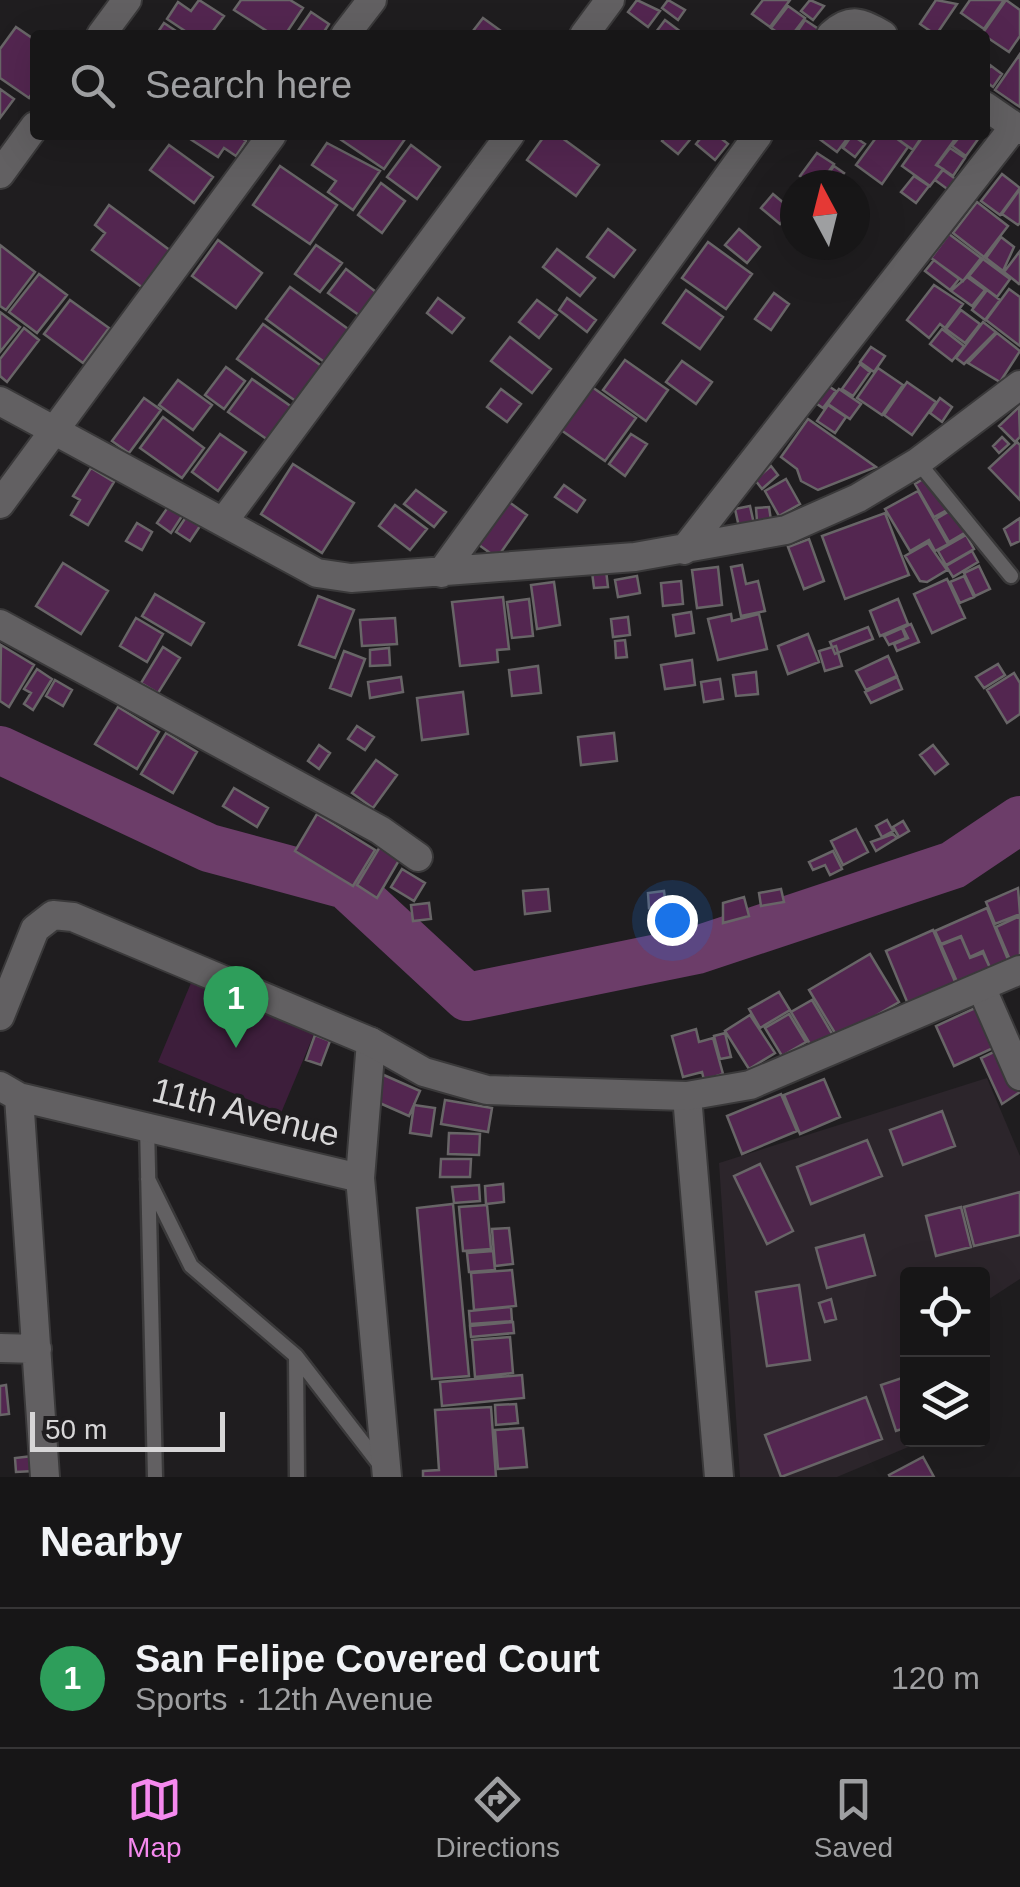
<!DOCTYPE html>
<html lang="en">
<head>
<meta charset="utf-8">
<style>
  :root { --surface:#171617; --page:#201f20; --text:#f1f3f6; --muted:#9e9fa1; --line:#363536; --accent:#f589ee }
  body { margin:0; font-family:Helvetica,sans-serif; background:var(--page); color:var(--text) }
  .controls { position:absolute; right:30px; bottom:30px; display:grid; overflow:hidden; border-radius:10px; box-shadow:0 10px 40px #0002 }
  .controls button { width:90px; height:90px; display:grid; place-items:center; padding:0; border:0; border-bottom:2px solid var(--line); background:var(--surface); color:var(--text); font:50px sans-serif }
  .compass { position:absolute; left:780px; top:170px; width:90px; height:90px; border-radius:50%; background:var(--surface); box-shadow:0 10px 40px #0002; rotate:353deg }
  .scale { position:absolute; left:30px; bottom:25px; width:195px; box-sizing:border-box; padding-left:10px; border:5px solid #d7d6d7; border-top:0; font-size:28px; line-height:35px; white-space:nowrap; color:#d7d6d7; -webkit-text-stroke:8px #1f1d1f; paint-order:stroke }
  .you { position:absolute; left:672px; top:920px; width:35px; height:35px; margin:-25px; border:8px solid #fff; border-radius:50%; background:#1a73e8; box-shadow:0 0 0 15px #1a73e833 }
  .badge { display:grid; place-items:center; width:65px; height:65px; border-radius:50%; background:var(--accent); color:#fff; font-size:32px; font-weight:700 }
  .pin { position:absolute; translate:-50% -82px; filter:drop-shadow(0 2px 5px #0008) }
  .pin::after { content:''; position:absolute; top:52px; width:35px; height:30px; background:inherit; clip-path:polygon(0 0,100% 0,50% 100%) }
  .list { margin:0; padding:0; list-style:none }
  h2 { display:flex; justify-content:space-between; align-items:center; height:130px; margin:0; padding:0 40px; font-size:42px }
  h2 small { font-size:32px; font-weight:400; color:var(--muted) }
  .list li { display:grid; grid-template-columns:65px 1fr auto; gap:30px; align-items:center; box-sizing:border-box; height:140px; padding:0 40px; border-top:2px solid var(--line) }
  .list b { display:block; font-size:38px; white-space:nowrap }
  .list p { margin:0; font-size:32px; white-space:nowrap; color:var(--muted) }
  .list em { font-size:32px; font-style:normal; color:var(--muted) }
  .icon { flex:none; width:55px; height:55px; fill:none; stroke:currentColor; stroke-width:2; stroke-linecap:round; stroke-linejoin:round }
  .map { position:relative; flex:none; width:1020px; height:1477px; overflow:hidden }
  .search { position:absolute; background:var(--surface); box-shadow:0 10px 40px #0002; left:30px; right:30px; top:30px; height:110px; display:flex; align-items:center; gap:25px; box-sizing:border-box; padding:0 35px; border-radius:10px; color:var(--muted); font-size:38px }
  .sheet { height:270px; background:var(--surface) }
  nav { display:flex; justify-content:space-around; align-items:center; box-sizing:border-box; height:140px; border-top:2px solid var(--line); background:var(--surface); font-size:28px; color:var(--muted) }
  nav a { display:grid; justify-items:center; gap:5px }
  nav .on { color:var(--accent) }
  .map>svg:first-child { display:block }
  .built { fill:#2c252b }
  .park { fill:#3d1e3b }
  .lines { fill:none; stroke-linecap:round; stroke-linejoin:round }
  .river { stroke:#6c3d69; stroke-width:48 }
  .building { fill:#532650; stroke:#686567; stroke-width:2.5 }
  .service-casing { stroke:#3a393a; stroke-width:19 }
  .minor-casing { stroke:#3a393a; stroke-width:32 }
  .tertiary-casing { stroke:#3a393a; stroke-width:32 }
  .service { stroke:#626062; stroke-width:14 }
  .minor { stroke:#626062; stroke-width:28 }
  .tertiary { stroke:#626062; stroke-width:28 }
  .labels { text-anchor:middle; stroke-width:8; stroke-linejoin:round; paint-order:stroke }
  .street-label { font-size:35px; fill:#d7d6d7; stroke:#1f1d1f }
</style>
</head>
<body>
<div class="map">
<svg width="1020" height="1477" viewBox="0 0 1020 1477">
  <rect width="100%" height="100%" fill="#1f1d1f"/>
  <!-- built -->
  <path class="built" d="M987,1078L1020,1156V1279L983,1303L982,1274H908V1440H925L837,1477H740L719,1163Z"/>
  <!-- park -->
  <path class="park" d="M191,983L314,1034L281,1113L158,1062Z"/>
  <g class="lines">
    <!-- river -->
    <path class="river" d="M0,750L209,848L346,885L467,997L697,950L953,865L1020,820"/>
  </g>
  <!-- building -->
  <path class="building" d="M199,0L224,16L210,35H191L167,19L178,2L191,11Z
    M241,0H290L303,8L285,35H273L234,10Z
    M637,0L660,11L648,27L628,12Z
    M668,0L685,10L678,20L662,8Z
    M763,0H790L770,27L752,14Z
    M810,0L824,6L813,20L801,11Z
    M936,0L957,4L936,35L920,24Z
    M970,0H1004L984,29L961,13Z
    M1006,0L1020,10V36L1009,52L982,34Z
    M788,6L805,18L792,35H781L771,28Z
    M311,12L329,24L322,35H295Z
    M483,18L501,31L507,35H479L473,31Z
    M665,20L681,32L679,35L656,32Z
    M805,20L820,30L817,35H795Z
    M164,23L182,35H156Z
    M16,27L35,40V89L29,98L0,78V49Z
    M1020,54V107L995,90Z
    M990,65L1002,74L993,87L985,81Z
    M0,89L14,99L0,118Z
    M184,135H238L246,141L236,156L224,148L218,157Z
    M334,135H400L405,139L384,169Z
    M545,135H558L599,165L576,196L527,160Z
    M666,135H692L693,136L678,154L662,141Z
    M703,135H717L728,144L715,160L696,144Z
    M814,135H850L837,152Z
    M852,135L865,144L855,157L843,148Z
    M878,135H892L908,147L882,184L856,165Z
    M892,135H923L913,150Z
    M924,135L955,139L936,165L943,169L930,186L902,166Z
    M961,135H981L966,156L952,146Z
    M327,143L380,171L353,210L328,192L336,181L312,165Z
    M169,145L213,177L194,203L150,170Z
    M411,145L440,167L417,199L387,177Z
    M950,148L965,158L953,176L937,165Z
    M817,153L834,164L819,185H812L800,176Z
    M280,166L337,205L310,244L253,205Z
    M834,166L844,173L835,185H826L822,182Z
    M943,170L957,180L950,191L935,180Z
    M1002,174L1020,188L1000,215L981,201Z
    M914,176L929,186L916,203L901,192Z
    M381,183L405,201L382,233L358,215Z
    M1020,189V223L1018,225L1002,214Z
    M773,194L792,210L780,224L761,208Z
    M977,202L1008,226L984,257L953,233Z
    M109,205L175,254L147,291L92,250L105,233L95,225Z
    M608,229L635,250L614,277L587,257Z
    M739,229L760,247L747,263L725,245Z
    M949,234L981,258L963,281L931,258Z
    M1001,237L1014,247L1003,271L986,258Z
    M218,240L262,273L236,308L192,276Z
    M708,242L752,274L726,309L682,278Z
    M0,245L35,272L6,310L0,306Z
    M316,245L342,263L320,292L295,274Z
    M557,249L595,278L580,296L543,267Z
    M1020,251V283L1019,284L1004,272Z
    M983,259L1010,279L997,297L969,276Z
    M934,260L959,279L950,290L925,271Z
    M346,269L380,295L363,318L328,293Z
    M39,274L67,295L37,333L9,312Z
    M967,277L985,290L972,306L951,291Z
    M934,285L963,304L945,328L940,324L929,338L907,320Z
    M290,287L351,331L327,364L266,319Z
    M1009,289L1020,297V346L986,320Z
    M686,290L723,317L700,349L663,323Z
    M987,290L1000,300L985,320L972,310Z
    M774,293L789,304L771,330L755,319Z
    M438,298L464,318L452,333L427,313Z
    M567,298L596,320L587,332L559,310Z
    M70,300L109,328L83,363L44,334Z
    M537,300L557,315L539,338L519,322Z
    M961,310L980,324L965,343L946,329Z
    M0,312L20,327L0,352Z
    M983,322L996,332L964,364L956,358Z
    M263,324L323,367L297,402L237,359Z
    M24,328L39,340L7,382L0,376V359Z
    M942,329L964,346L952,361L930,344Z
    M997,333L1020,351L1000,382L968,363Z
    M510,337L551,369L532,393L491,361Z
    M871,347L885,356L874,372L860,362Z
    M625,360L668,390L646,421L603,390Z
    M682,361L712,382L696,404L666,382Z
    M860,364L870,372L853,396L842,389Z
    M226,367L245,381L224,409L205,395Z
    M878,368L903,385L882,415L857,398Z
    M252,379L292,407L268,440L228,412Z
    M178,380L212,405L193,430L159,405Z
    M907,382L936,402L912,435L884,415Z
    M827,385L836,391L823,408L814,402Z
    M592,387L636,418L605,461L561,430Z
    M501,389L521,404L507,422L487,407Z
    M839,389L861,404L850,419L828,404Z
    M144,398L161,410L129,453L112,441Z
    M940,398L952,407L942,422L930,413Z
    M828,405L846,417L835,433L817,421Z
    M1019,407L1020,437L1015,442L999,426Z
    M163,417L204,448L182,478L140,448Z
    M808,419L835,438L876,467L818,490L801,481L797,469L781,457Z
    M220,434L246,452L218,491L192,472Z
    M631,434L647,444L625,476L609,464Z
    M1002,437L1009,444L999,453L993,446Z
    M1017,442L1020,445V500L989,468Z
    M293,464L354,503L322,553L261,514Z
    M771,466L778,475L762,489L755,480Z
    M91,468L114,482L88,525L71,515L80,500L73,496Z
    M928,476L947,510L934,517L915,484Z
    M786,479L800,504L779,516L765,491Z
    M564,485L585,500L577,512L555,497Z
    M416,490L446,512L434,527L404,504Z
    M918,491L948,544L935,551L929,540L910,551L885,509Z
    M509,502L527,515L497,558L479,545Z
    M395,505L427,529L410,550L379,526Z
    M750,506L754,524L739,527L735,509Z
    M168,507L182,516L171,533L157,523Z
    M769,507L771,520L757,521L756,508Z
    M953,509L966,532L949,542L936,519Z
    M885,513L909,575L845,599L822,536Z
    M186,517L200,526L190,541L176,532Z
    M1020,518V541L1011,545L1004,529Z
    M137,523L152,532L142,550L126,541Z
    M966,535L974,549L946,565L938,551Z
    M809,539L824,581L804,589L788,547Z
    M928,543L947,570L927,582L920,581L905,556Z
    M972,551L978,562L953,577L946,566Z
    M63,563L108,591L81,634L36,606Z
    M742,565L746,584L758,581L765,611L741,616L731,567Z
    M979,566L990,589L975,596L964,573Z
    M718,567L722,605L697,608L692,570Z
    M606,570L608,587L594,588L592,572Z
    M637,576L640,593L618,597L615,580Z
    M964,576L974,597L960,603L950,582Z
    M947,579L965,618L932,633L914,594Z
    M681,581L683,604L663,606L661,583Z
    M554,582L560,625L537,629L531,585Z
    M155,594L204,623L191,645L142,616Z
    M318,596L354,610L335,658L299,645Z
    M503,597L509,649L497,650L498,662L460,666L452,602Z
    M529,599L533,636L512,638L507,602Z
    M898,599L908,624L880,636L870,611Z
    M691,612L694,633L676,636L673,615Z
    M731,614L732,621L759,614L767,649L718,660L708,619Z
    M628,617L630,635L613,637L611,619Z
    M136,618L163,634L147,662L120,646Z
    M395,618L397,644L362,646L360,620Z
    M911,624L919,642L897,651L894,644L908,638L903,628Z
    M868,627L873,639L835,654L830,642Z
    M902,628L906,638L889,645L884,636Z
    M808,634L819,662L788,674L778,646Z
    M625,640L627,657L616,658L615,641Z
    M1,645L34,665L9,707L0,701Z
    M836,646L842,666L825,671L819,651Z
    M163,647L180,658L158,693L141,683Z
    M389,648L390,665L370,666V650Z
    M344,651L365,659L351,696L330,688Z
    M888,656L897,676L866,690L856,671Z
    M692,660L695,685L665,689L661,665Z
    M998,664L1005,675L984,688L976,677Z
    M538,666L541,693L512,696L509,670Z
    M37,669L52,679L33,710L24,704L31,693L24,689Z
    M756,672L758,694L736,696L733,675Z
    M1014,673L1020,683V714L1007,723L987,690Z
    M401,677L403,692L370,698L368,682Z
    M897,677L902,689L871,703L865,692Z
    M720,679L723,699L704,702L701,682Z
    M55,680L72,690L63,706L46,696Z
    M463,692L468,734L422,740L417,698Z
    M118,707L159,732L137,769L95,744Z
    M357,726L374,737L365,750L348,739Z
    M166,733L197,752L173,793L141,774Z
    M614,733L617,761L581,765L578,737Z
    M319,745L330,753L319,769L308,761Z
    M933,745L948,764L935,774L920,755Z
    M376,760L397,775L373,808L352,793Z
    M234,788L268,808L257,827L223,806Z
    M317,814L375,850L353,886L295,851Z
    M887,820L893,831L882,837L876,826Z
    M903,821L909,831L899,837L893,827Z
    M856,829L868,852L843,865L831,841Z
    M893,834L897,838L876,851L871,842Z
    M381,845L401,857L377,898L357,885Z
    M833,851L842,869L830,875L825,865L813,870L809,862Z
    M402,869L425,883L414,901L391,887Z
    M1018,888L1020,914L995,924L986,902Z
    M548,889L550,911L525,914L523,891Z
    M781,889L784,902L761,906L759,893Z
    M664,891L666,906L649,908L648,893Z
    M744,897L749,916L723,923V903Z
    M429,903L431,919L413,921L411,905Z
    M987,908L1009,962L991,970L983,951L970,957L961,936L941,944L935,931Z
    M1020,916V956L1010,960L996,927Z
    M933,930L956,984L908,1004L886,951Z
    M961,937L970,958L983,953L991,970L958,984L941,945Z
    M870,954L899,1002L838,1038L809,990Z
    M779,992L790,1010L760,1028L749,1009Z
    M812,1000L834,1037L813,1049L791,1012Z
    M984,1004L1002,1044L954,1066L936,1026Z
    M789,1014L806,1042L782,1056L765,1028Z
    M750,1015L775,1053L749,1069L725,1031Z
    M696,1029L699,1042L713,1038L723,1074L704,1080L702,1072L683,1077L672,1036Z
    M725,1033L731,1057L720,1059L714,1036Z
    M315,1035L330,1041L321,1065L306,1060Z
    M1000,1049L1020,1092L1002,1104L981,1058Z
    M377,1072L420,1091L409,1116L366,1097Z
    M824,1079L840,1117L800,1134L784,1095Z
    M781,1094L797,1131L742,1154L727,1116Z
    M445,1100L492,1108L488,1132L441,1124Z
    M414,1105L435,1108L431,1136L410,1133Z
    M942,1111L955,1146L903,1165L890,1130Z
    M449,1133L480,1134L479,1155L448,1154Z
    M867,1140L882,1176L811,1204L797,1167Z
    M441,1159H471L470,1177H440Z
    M760,1164L793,1231L767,1244L734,1176Z
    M503,1184L504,1202L486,1204L485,1186Z
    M479,1185L480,1201L454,1203L452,1187Z
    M1020,1192V1235L974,1246L964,1207Z
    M453,1204L469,1376L432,1379L417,1208Z
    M487,1205L491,1249L463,1251L459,1207Z
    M961,1207L971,1247L936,1256L926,1216Z
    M509,1228L513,1264L495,1266L492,1229Z
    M864,1235L875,1275L827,1288L816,1248Z
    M493,1251L495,1270L469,1272L467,1253Z
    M512,1270L516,1306L474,1310L471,1273Z
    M799,1285L810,1360L767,1366L756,1292Z
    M831,1299L836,1319L825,1322L819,1303Z
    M511,1307L512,1321L470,1324L469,1311Z
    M513,1322L514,1333L471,1337L470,1326Z
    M510,1337L513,1373L475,1377L472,1340Z
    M522,1375L524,1398L442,1406L440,1382Z
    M908,1376V1427L896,1431L881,1385Z
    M6,1385L9,1414L0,1415V1386Z
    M866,1397L882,1439L781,1477L765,1435Z
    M516,1404L518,1423L496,1425L495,1405Z
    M491,1407L496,1477H423V1471L439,1470L435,1410Z
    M523,1428L527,1467L498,1469L495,1430Z
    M33,1456L34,1471L16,1472L15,1458Z
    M923,1457L934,1477H890L889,1475Z"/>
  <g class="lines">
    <defs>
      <path id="service" d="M918,462L1011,576
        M147,1125L155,1477
        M148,1179L191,1266L296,1356L381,1466
        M296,1356L297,1477"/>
      <path id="minor" d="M101,35L127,0
        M345,35L372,0
        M584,35L610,0
        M831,35C850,17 862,22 883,35
        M985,106L1020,130
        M0,174L35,126
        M0,401L317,573L351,578L635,557L786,530L858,498L918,462L1020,385
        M0,504L272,135
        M223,522L510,135
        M684,550L1014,127
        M441,573L758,135
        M0,624L380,830L418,857
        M982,989L1020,1076
        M371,1042L360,1178L387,1477
        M0,1086L19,1097L360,1178
        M687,1096L719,1477
        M19,1097L45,1477
        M0,1348L37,1349"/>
      <path id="tertiary" d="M0,1016L35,929L53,915L73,917L371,1042L424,1072L487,1090L687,1096L750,1085L1020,970"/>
    </defs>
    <!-- service casing -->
    <use href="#service" class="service-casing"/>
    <!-- minor casing -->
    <use href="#minor" class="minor-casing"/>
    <!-- tertiary casing -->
    <use href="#tertiary" class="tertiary-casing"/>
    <!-- service -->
    <use href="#service" class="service"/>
    <!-- minor -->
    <use href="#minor" class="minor"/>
    <!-- tertiary -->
    <use href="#tertiary" class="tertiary"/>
  </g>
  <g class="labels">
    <!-- street labels -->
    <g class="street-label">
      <text transform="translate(246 1112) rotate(14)" y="12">11th Avenue</text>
    </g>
  </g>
</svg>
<div class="controls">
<button><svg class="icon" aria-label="locate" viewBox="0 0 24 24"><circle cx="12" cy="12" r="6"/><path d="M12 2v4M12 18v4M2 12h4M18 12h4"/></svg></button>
<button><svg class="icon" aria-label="layers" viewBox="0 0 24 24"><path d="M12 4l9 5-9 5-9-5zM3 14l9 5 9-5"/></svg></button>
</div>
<svg class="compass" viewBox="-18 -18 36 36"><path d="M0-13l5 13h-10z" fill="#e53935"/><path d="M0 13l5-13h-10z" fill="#9e9fa1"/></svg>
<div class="scale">50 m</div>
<div class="you"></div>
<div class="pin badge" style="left:236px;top:1048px;background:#2e9e5b">1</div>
<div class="search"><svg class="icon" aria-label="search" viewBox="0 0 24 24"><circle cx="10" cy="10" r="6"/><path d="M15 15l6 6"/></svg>Search here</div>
</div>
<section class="sheet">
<h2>Nearby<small></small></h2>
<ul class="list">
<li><span class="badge" style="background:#2e9e5b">1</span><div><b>San Felipe Covered Court</b><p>Sports · 12th Avenue</p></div><em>120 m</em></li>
</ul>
</section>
<nav>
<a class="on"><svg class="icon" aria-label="map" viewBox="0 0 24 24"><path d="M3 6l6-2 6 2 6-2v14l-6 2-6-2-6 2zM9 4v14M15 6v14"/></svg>Map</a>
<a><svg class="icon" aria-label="directions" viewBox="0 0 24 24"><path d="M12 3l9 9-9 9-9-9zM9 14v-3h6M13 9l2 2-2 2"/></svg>Directions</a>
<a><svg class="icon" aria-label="saved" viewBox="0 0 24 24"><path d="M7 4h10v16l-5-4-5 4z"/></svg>Saved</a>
</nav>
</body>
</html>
